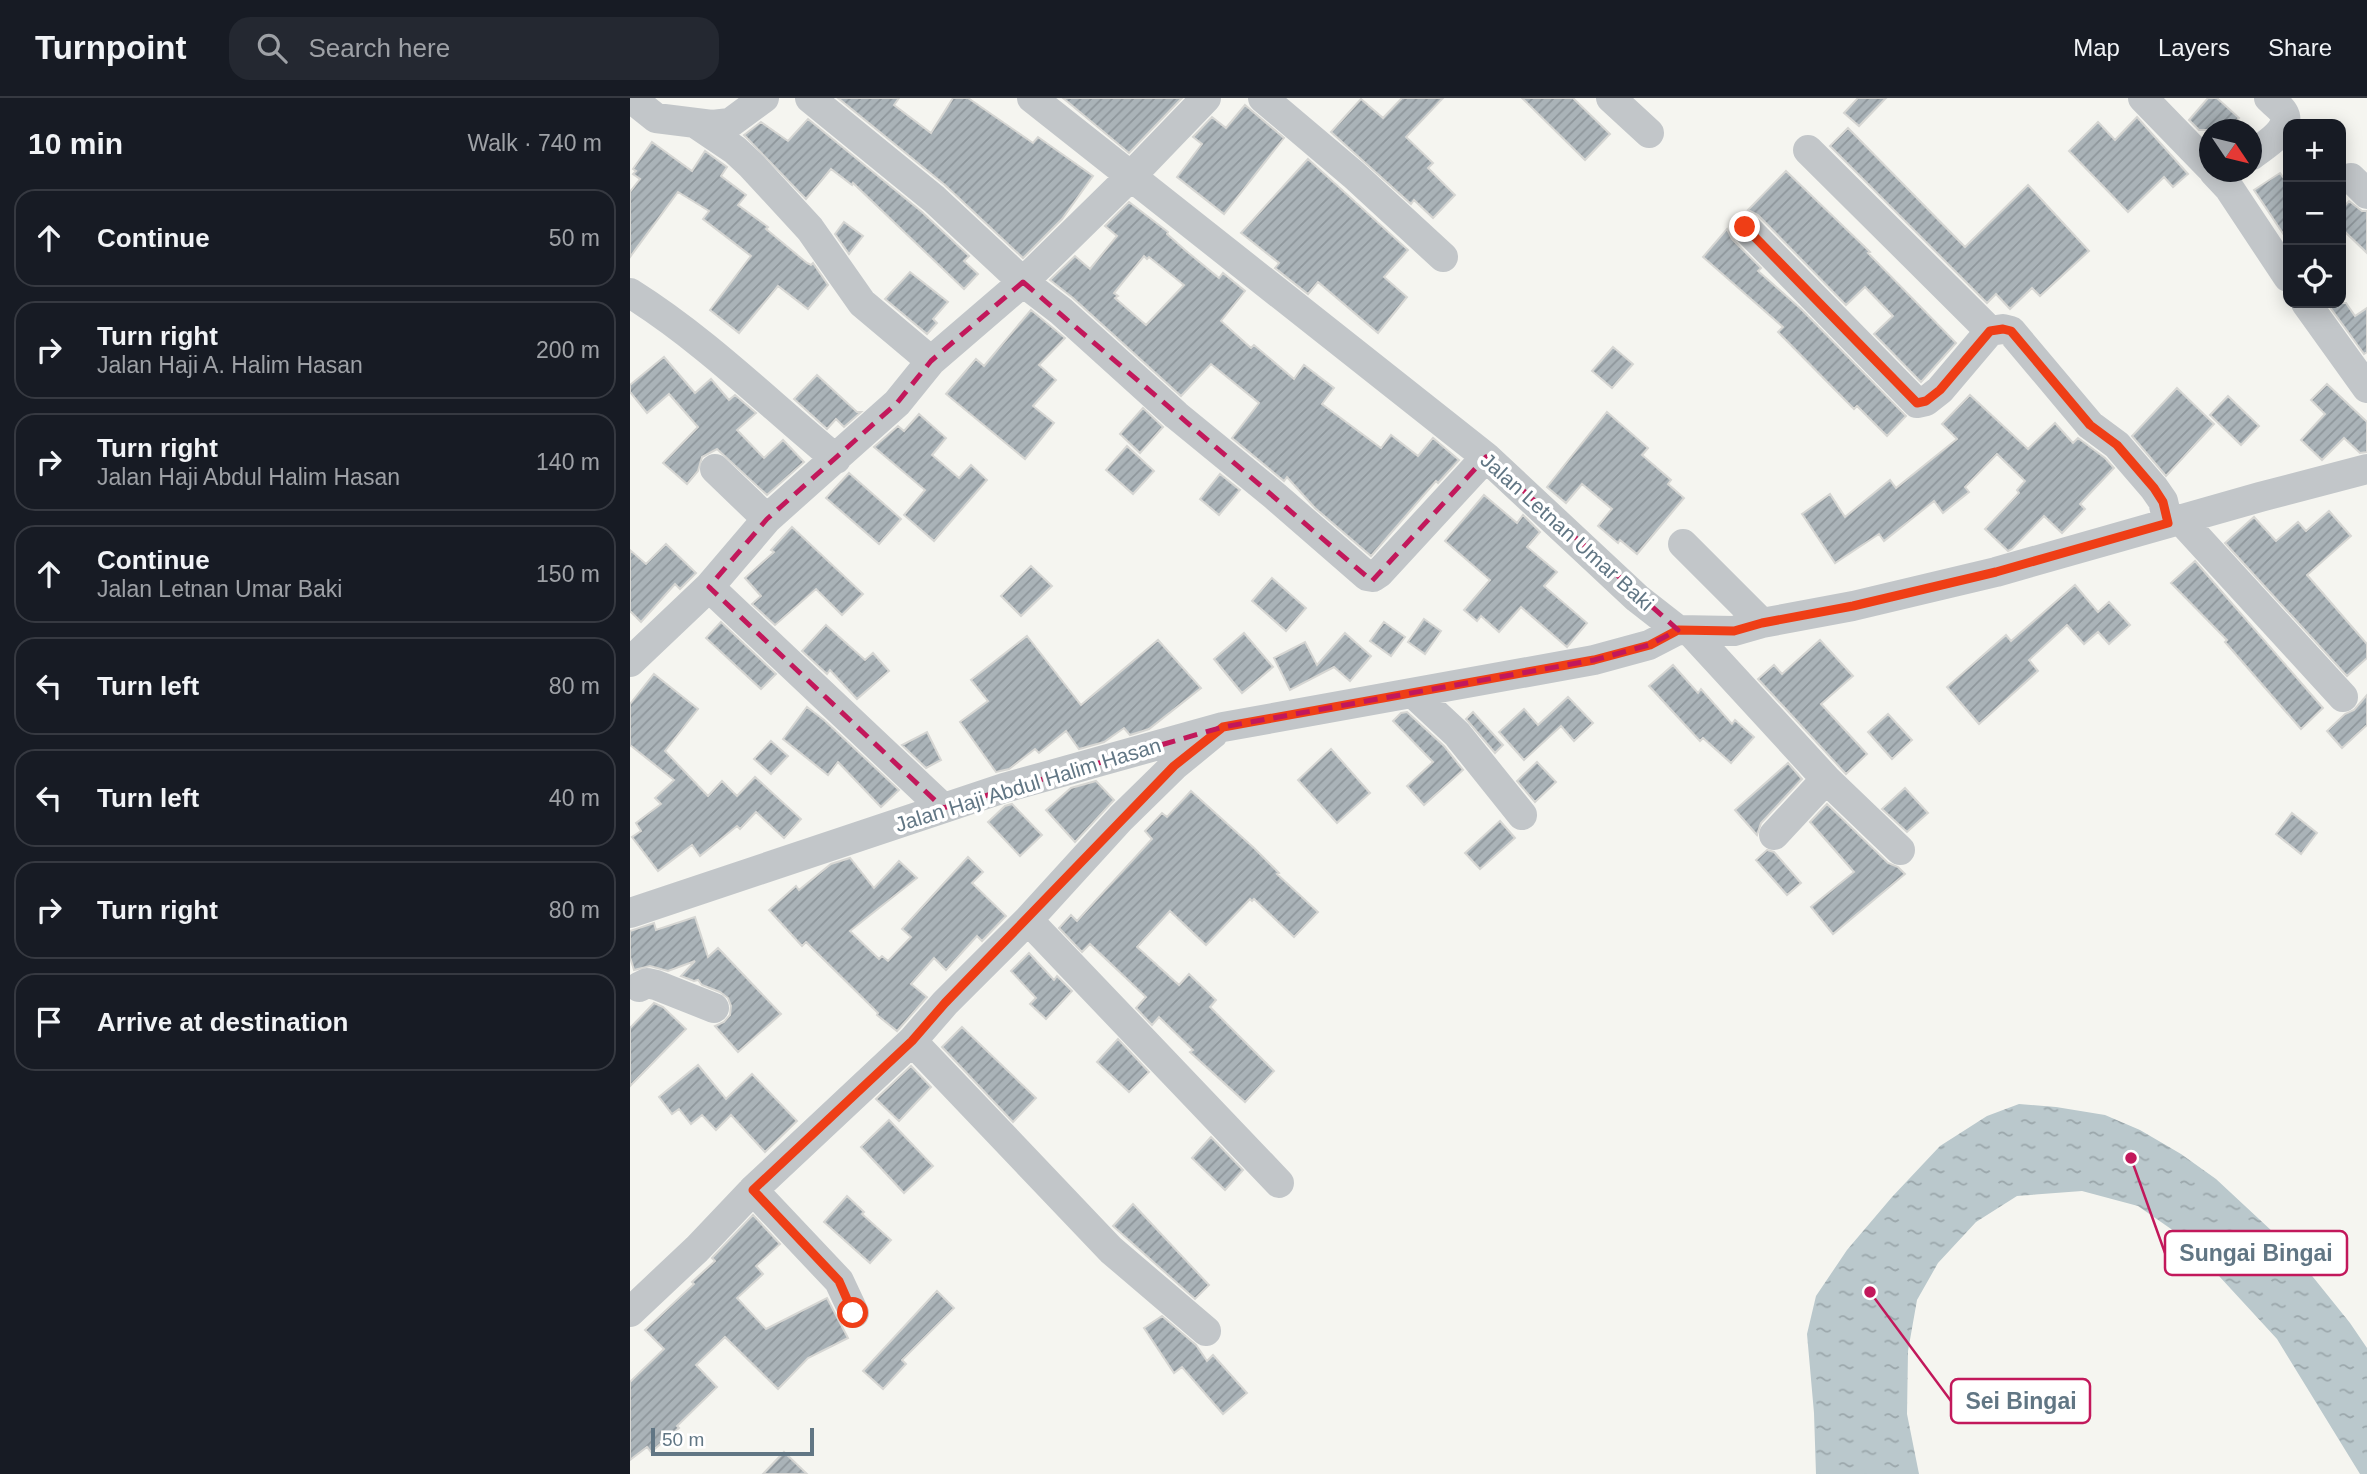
<!DOCTYPE html>
<html lang="en">
<head>
<meta charset="utf-8">
<style>
  :root { --surface:#171b24; --page:#242831; --text:#f1f3f6; --muted:#9ea1a6; --line:#363941 }
  body { margin:0; font-family:Arial,sans-serif; background:var(--page); color:var(--text) }
  .controls { position:absolute; right:21px; top:21px; display:grid; overflow:hidden; border-radius:14px; box-shadow:0 4px 18px #0003 }
  .controls button { width:63px; height:63px; display:grid; place-items:center; padding:0; border:0; border-bottom:2px solid var(--line); background:var(--surface); color:var(--text); font:35px sans-serif }
  .compass { position:absolute; left:1569px; top:21px; width:63px; height:63px; border-radius:50%; background:var(--surface); box-shadow:0 4px 18px #0003; rotate:125deg }
  .scale { position:absolute; left:21px; bottom:18px; width:163px; box-sizing:border-box; padding-left:7px; border:4px solid #617684; border-top:0; font-size:19px; line-height:24px; white-space:nowrap; color:#617684; -webkit-text-stroke:5px #fff; paint-order:stroke }
  .stop { position:absolute; width:21px; height:21px; margin:-16px; border:5px solid #ef3e16; border-radius:50%; background:#fff }
  .stop.end { background:#ef3e16; border-color:#fff; box-shadow:0 2px 7px #0008 }
  .list { margin:0; padding:0; list-style:none }
  h2 { display:flex; justify-content:space-between; align-items:center; height:91px; margin:0; padding:0 28px; font-size:30px }
  h2 small { font-size:23px; font-weight:400; color:var(--muted) }
  .list li { display:grid; grid-template-columns:46px 1fr auto; gap:21px; align-items:center; box-sizing:border-box; height:98px; margin:0 14px 14px; padding:0 14px; border:2px solid var(--line); border-radius:21px }
  .list b { display:block; font-size:26px; white-space:nowrap }
  .list p { margin:0; font-size:23px; white-space:nowrap; color:var(--muted) }
  .list em { font-size:23px; font-style:normal; color:var(--muted) }
  .icon { flex:none; width:38px; height:38px; fill:none; stroke:currentColor; stroke-width:2; stroke-linecap:round; stroke-linejoin:round }
  .map { position:relative; flex:none; width:1737px; height:1376px; overflow:hidden }
  header { display:flex; align-items:center; gap:42px; box-sizing:border-box; height:98px; padding:0 35px; background:var(--surface); border-bottom:2px solid var(--line) }
  header strong { font-size:33px }
  nav { display:flex; gap:38px; margin-inline-start:auto; font-size:24px }
  .search { width:490px; height:63px; background:var(--page); display:flex; align-items:center; gap:18px; box-sizing:border-box; padding:0 24px; border-radius:21px; color:var(--muted); font-size:26px }
  main { display:flex }
  aside { flex:1; background:var(--surface) }
  .map>svg:first-child { display:block }
  .water { fill:url(#water-ripples) }
  .building { fill:url(#building-hatch); stroke:#d6d6d3; stroke-width:2; fill-rule:evenodd }
  .lines { fill:none; stroke-linecap:round; stroke-linejoin:round }
  .minor { stroke:#c2c6c9; stroke-width:30 }
  .route { stroke:#ef3e16; stroke-width:9 }
  .marked { fill:none; stroke:#c2185b; stroke-width:5; stroke-dasharray:14 9; stroke-linejoin:round }
  .labels { text-anchor:middle; stroke-width:7; stroke-linejoin:round; paint-order:stroke }
  .street-label { font-size:21px; fill:#617684; stroke:#fff }
  .leader { fill:none; stroke:#c2185b; stroke-width:2.5 }
  .callout-dot { fill:#c2185b; stroke:#fff; stroke-width:2.5 }
  .callout { fill:#fff; stroke:#c2185b; stroke-width:2.5 }
  .callout-label { font-size:23px; text-anchor:middle; font-weight:bold; fill:#617684 }
</style>
</head>
<body>
<header>
<strong>Turnpoint</strong>
<div class="search"><svg class="icon" aria-label="search" viewBox="0 0 24 24"><circle cx="10" cy="10" r="6"/><path d="M15 15l6 6"/></svg>Search here</div>
<nav><a>Map</a><a>Layers</a><a>Share</a></nav>
</header>
<main>
<aside>
<h2>10 min<small>Walk · 740 m</small></h2>
<ul class="list">
<li><svg class="icon" aria-label="ahead" viewBox="0 0 24 24"><path d="M12 20V5M6 11l6-6 6 6"/></svg><div><b>Continue</b></div><em>50 m</em></li>
<li><svg class="icon" aria-label="right" viewBox="0 0 24 24"><path d="M7 20v-9h11M14 6l5 5-5 5"/></svg><div><b>Turn right</b><p>Jalan Haji A. Halim Hasan</p></div><em>200 m</em></li>
<li><svg class="icon" aria-label="right" viewBox="0 0 24 24"><path d="M7 20v-9h11M14 6l5 5-5 5"/></svg><div><b>Turn right</b><p>Jalan Haji Abdul Halim Hasan</p></div><em>140 m</em></li>
<li><svg class="icon" aria-label="ahead" viewBox="0 0 24 24"><path d="M12 20V5M6 11l6-6 6 6"/></svg><div><b>Continue</b><p>Jalan Letnan Umar Baki</p></div><em>150 m</em></li>
<li><svg class="icon" aria-label="left" viewBox="0 0 24 24"><path d="M17 20v-9H6M10 6l-5 5 5 5"/></svg><div><b>Turn left</b></div><em>80 m</em></li>
<li><svg class="icon" aria-label="left" viewBox="0 0 24 24"><path d="M17 20v-9H6M10 6l-5 5 5 5"/></svg><div><b>Turn left</b></div><em>40 m</em></li>
<li><svg class="icon" aria-label="right" viewBox="0 0 24 24"><path d="M7 20v-9h11M14 6l5 5-5 5"/></svg><div><b>Turn right</b></div><em>80 m</em></li>
<li><svg class="icon" aria-label="arrive" viewBox="0 0 24 24"><path d="M6 21V4h12l-3 4 3 4H6"/></svg><div><b>Arrive at destination</b></div></li>
</ul>
</aside>
<div class="map">
<svg width="1737" height="1376" viewBox="0 0 1737 1376">
  <defs>
    <pattern id="water-ripples" width="26" height="14" patternUnits="userSpaceOnUse" patternTransform="scale(1.75)"><rect width="26" height="14" fill="#bac8cc"/><path d="M2 4q2-2 4 0t4 0M15 11q2-2 4 0t4 0" fill="none" stroke="#9ba7ab"/></pattern>
    <pattern id="building-hatch" width="6" height="6" patternUnits="userSpaceOnUse" patternTransform="scale(1.75)"><rect width="6" height="6" fill="#aab3b8"/><path d="M-1 1l2-2M0 6l6-6M5 7l2-2" fill="none" stroke="#8e969b"/></pattern>
  </defs>
  <rect width="100%" height="100%" fill="#f5f5f0"/>
  <!-- water -->
  <path class="water" d="M1389,1006L1426,1009L1475,1017L1510,1032L1551,1056L1586,1081L1658,1148L1720,1225L1737,1250V1376H1730L1647,1241L1554,1140L1508,1108L1452,1093L1387,1098L1346,1124L1308,1165L1287,1202L1278,1253L1277,1316L1289,1376H1186L1184,1315L1177,1236L1186,1198L1217,1152L1262,1099L1310,1048L1357,1018Z"/>
  <!-- building -->
  <path class="building" d="M208,0H269L264,7L301,35L323,0H338L403,45L408,39L463,78L432,121L393,160L315,87Z
    M433,0H552L499,55Z
    M772,0H813L776,39L803,65L798,70L825,97L803,120L784,102L781,106L701,34L731,1L753,20Z
    M892,0H943L980,36L955,62Z
    M1228,0H1256L1229,28L1214,15Z
    M1578,0H1587L1609,20L1598,32H1569L1559,22Z
    M615,7L654,40L594,116L547,79L572,46L563,39L582,19L596,30Z
    M1507,19L1558,76L1543,89L1534,79L1498,114L1439,53L1468,24L1485,42Z
    M178,21L292,114L339,158L334,163L348,176L334,191L223,85L222,87L201,71L176,101L114,37L131,24L158,43Z
    M1218,30L1335,149L1398,87L1459,153L1410,198L1402,190L1380,211L1366,196L1357,205L1200,48Z
    M22,44L62,73L75,53L97,69L91,78L116,97L108,107L138,129L136,131L177,165L181,167L183,165L198,187L178,211L148,188L109,235L80,212L121,158L73,121L79,113L48,94L0,159V94L10,81L3,76L6,73L3,71Z
    M678,61L778,152L754,179L777,199L748,235L688,184L678,196L645,170L649,165L611,135Z
    M1156,73L1240,154L1238,155L1326,245L1291,284L1244,236L1263,218L1235,189L1216,207L1128,117L1118,112Z
    M1650,75L1658,86V143L1624,92Z
    M1719,103L1732,113H1737V155L1711,130V112Z
    M499,104L538,134L537,136L555,152L589,180L593,175L615,193L591,223L621,250L624,247L664,281L674,267L704,290L692,306L751,350L761,337L788,358L803,340L829,362L808,385L806,383L741,458L685,410L657,379L654,383L602,340L629,305L581,266L551,298L443,200L420,182L445,158L460,171L487,138L475,128ZM514,158L517,161L519,159L554,187L516,227L485,200L488,198L484,195Z
    M214,124L233,138L219,156L205,136Z
    M1097,131L1102,141L1131,170L1128,173L1171,211L1276,318L1257,338L1227,308L1224,311L1148,234L1153,229L1073,159Z
    M280,174L318,204L303,221L307,225L297,236L255,201Z
    M1697,205H1716L1725,218L1737,210V254L1734,256Z
    M401,212L435,240L409,267L426,282L403,308L424,325L395,361L316,296L346,261L354,268Z
    M983,249L1003,266L982,290L962,273Z
    M34,259L65,295L81,281L99,302L105,297L126,315L107,332L134,360L153,342L174,364L137,397L87,351L72,359L68,373L57,386L33,365L68,329L39,296L17,315L0,294V287Z
    M187,277L227,314H231L214,329L206,321L197,331L164,301Z
    M1697,286L1737,324V354L1730,355L1714,340L1692,362L1671,342L1695,316L1681,302Z
    M1547,290L1584,326L1536,378L1502,338Z
    M1340,297L1398,351L1425,325L1443,345L1448,340L1475,360L1484,370L1450,406L1455,411L1432,435L1414,418L1382,451L1378,453L1355,431L1389,395L1387,392L1395,383L1367,356L1335,389L1339,394L1313,415L1304,403L1254,443L1249,436L1205,465L1172,416L1200,396L1215,419L1260,382L1266,390L1327,341L1312,326Z
    M1598,298L1629,328L1611,347L1580,317Z
    M513,310L533,329L510,355L490,336Z
    M977,314L1018,350L1012,357L1041,382L1038,386L1054,400L1007,456L990,442L988,445L968,428L982,411L952,386L936,405L917,389Z
    M289,316L316,340L302,357L329,380L341,367L357,382L304,443L274,417L295,392L244,349L268,328L274,333Z
    M497,348L524,373L503,396L476,372Z
    M219,375L271,421L249,446L196,400Z
    M590,376L610,392L589,417L570,401Z
    M854,397L887,425L893,417L910,434L897,449L927,474L914,488L957,525L937,549L891,509L869,534L851,518L847,523L834,512L860,482L815,443Z
    M1699,413L1721,438L1677,477L1737,546V560L1717,578L1595,445L1624,419L1646,443L1668,424L1676,433Z
    M162,429L233,496L212,517L186,491L145,527L122,506L131,498L115,480L144,454L141,452Z
    M36,446L66,475L50,491L45,486L11,524L0,513V452L16,466Z
    M1565,463L1693,610L1671,631L1595,544L1597,542L1541,485Z
    M401,468L422,488L391,518L371,498Z
    M642,480L676,510L656,533L622,503Z
    M1445,487L1468,514L1479,504L1500,527L1479,546L1468,534L1454,546L1437,527L1399,562L1408,573L1349,626L1317,589L1376,537L1381,543Z
    M794,521L811,533L795,556L778,544Z
    M91,524L146,576L131,591L76,540Z
    M754,524L775,539L761,558L740,543Z
    M196,527L235,562L243,555L259,573L227,601L200,572L197,576L172,553Z
    M614,535L643,569L612,595L584,561Z
    M715,535L741,558L720,583L704,569L660,592L644,560L675,544L687,567Z
    M397,538L451,607L528,542L571,590L519,631L500,637L494,630L474,644L449,651L436,633L409,655L405,651L379,671L366,674L330,624L358,603L341,582Z
    M1190,542L1223,578L1191,606L1237,656L1216,676L1128,581L1144,567L1152,576Z
    M1043,567L1068,595L1071,591L1102,626L1105,622L1124,639L1101,665L1073,640L1070,643L1019,588Z
    M24,576L68,611L35,653L78,698L92,683L107,698L125,679L171,721L154,740L126,714L110,731L107,728L70,758L62,747L28,773L2,739L11,733L6,725L31,706L25,700L44,682L0,647V606Z
    M1737,597V627L1712,650L1697,633L1715,616L1724,612Z
    M938,599L963,625L944,643L931,628L894,662L869,634L894,611L908,627Z
    M177,609L194,622L269,692L251,709L208,664L198,677L153,641Z
    M777,614L814,648L833,672L794,707L777,688L803,664L763,623L771,615Z
    M843,614L873,647L865,655L836,621Z
    M1258,616L1282,642L1262,661L1238,634Z
    M297,634L311,662L296,670L272,647Z
    M141,643L158,658L141,676L124,661Z
    M701,651L740,695L707,725L668,682Z
    M907,664L926,684L905,704L887,683Z
    M1158,665L1172,681L1131,725L1127,737L1105,712Z
    M466,683L484,702L445,744L416,712L441,690Z
    M1275,690L1298,715L1277,734L1252,711Z
    M561,693L624,750L649,775L647,776L688,814L664,839L624,801L622,803L620,801L576,847L540,813L507,849L549,887L559,876L586,902L580,909L644,973L615,1004L560,954L563,952L529,919L522,927L506,910L516,899L460,846L452,854L429,830L441,817L447,823L522,741L515,733L532,715L537,719Z
    M382,706L412,737L390,758L358,724L375,708Z
    M1197,706L1258,765L1268,769L1275,776L1203,836L1181,809L1224,774L1180,724Z
    M1662,715L1687,735L1671,756L1646,736Z
    M870,723L885,740L850,771L835,755Z
    M1137,752L1144,754L1171,785L1157,797L1126,762Z
    M338,759L353,774L342,785L376,818L352,843L347,838L316,872L304,860L281,886L297,899L267,933L247,917L248,915L176,844L172,848L139,812L166,788L169,792L201,766L220,760L244,790L269,763L287,780L220,833L249,861L252,858L258,863L281,839L272,831Z
    M65,819L78,859L88,850L151,916L108,954L85,928L94,924L100,917L101,908L98,900L90,894L72,887L68,882L64,883L51,878L65,863L38,873L20,868L4,872L0,859V833L24,825L26,832Z
    M399,855L424,882L427,878L442,893L416,921L400,906L406,900L381,873Z
    M24,905L33,909L56,931L0,988V930Z
    M332,929L406,1000L383,1024L312,949Z
    M488,941L519,974L499,994L467,964Z
    M68,967L96,1001L122,976L167,1023L135,1054L101,1017L86,1032L72,1017L61,1026L49,1011L42,1016L29,999Z
    M281,968L301,989L269,1023L246,1001Z
    M259,1022L303,1068L274,1095L231,1049Z
    M581,1039L613,1072L595,1092L562,1060Z
    M217,1098L234,1114L232,1116L261,1142L240,1165L194,1124Z
    M503,1106L579,1187L565,1201L483,1128Z
    M123,1117L150,1146L126,1168L133,1176L107,1200L136,1231L197,1200L218,1240L178,1260L148,1291L95,1239L66,1267L87,1289L47,1328L49,1330L21,1354L17,1349L0,1362V1284L34,1251L15,1232L64,1186L62,1184L85,1163L82,1160Z
    M307,1193L324,1210L272,1262L276,1266L253,1291L233,1273Z
    M532,1218L566,1247L577,1263L583,1257L617,1295L593,1316L552,1269L544,1275L514,1230Z
    M154,1354L177,1376H133Z"/>
  <g class="lines">
    <!-- minor -->
    <path class="minor" d="M1,0L26,20L82,27L100,25L134,0
      M180,0L304,101L393,184L431,213L546,317L645,398L737,478L743,479L749,475L856,359
      M402,0L856,359L1007,500L1048,532L1104,533L1132,525L1223,508L1366,474L1630,399L1737,371
      M633,0L724,77L813,159
      M981,0L1019,35
      M1513,0L1580,69
      M68,27L105,52L121,67L180,131L232,205L301,263
      M1178,52L1360,233
      M1622,57C1632,49 1659,34 1655,18C1653,11 1644,5 1639,0
      M1584,74L1599,90L1658,179
      M1721,80L1737,96
      M1115,129L1287,305L1296,303L1310,292L1360,233L1373,231L1381,233L1460,327L1487,347L1524,390L1533,403L1538,425
      M0,195C75,242 138,305 206,361
      M1676,205L1737,290
      M85,371L137,421
      M1550,421L1713,599
      M1053,446L1132,525
      M79,489L313,710
      M1061,534L1196,681L1270,752
      M0,564L79,489L137,421L267,305L301,263L393,184L501,78L576,0
      M783,595L827,636L892,717
      M1144,737L1196,681
      M0,815L374,690L593,629L964,562L1019,547L1048,532
      M398,822L649,1085
      M9,889L17,885L26,887L84,910
      M282,943L481,1152L576,1233
      M123,1092L209,1183L224,1215
      M0,1214L67,1151L123,1092L282,943L315,905L398,822L491,720L544,668L583,636"/>
  </g>
  <g class="lines">
    <!-- route -->
    <path class="route" d="M223,1215L209,1183L123,1092L282,943L315,905L544,668L593,629L964,562L1020,547L1048,532L1104,533L1132,525L1223,508L1366,474L1538,425L1533,404L1524,390L1487,347L1460,327L1381,233L1373,231L1360,233L1310,292L1296,303L1287,305L1115,129"/>
  </g>
  <!-- marked area -->
  <path class="marked" d="M393,184L742,483L856,359L1048,532L1019,547L964,562L593,629L313,710L79,489L137,421L267,305L301,263Z"/>
  <g class="labels">
    <!-- street labels -->
    <g class="street-label">
      <text transform="translate(937 434) rotate(42)" y="7">Jalan Letnan Umar Baki</text>
      <text transform="translate(398 687) rotate(-17)" y="7">Jalan Haji Abdul Halim Hasan</text>
    </g>
  </g>
  <!-- callouts -->
  <path class="leader" d="M1501 1060L1535 1155M1240 1194L1321 1303"/>
  <g class="callout-dot">
    <circle cx="1501" cy="1060" r="7"/>
    <circle cx="1240" cy="1194" r="7"/>
  </g>
  <g class="callout">
    <rect x="1535" y="1133" width="182" height="44" rx="7"/>
    <rect x="1321" y="1281" width="139" height="44" rx="7"/>
  </g>
  <g class="callout-label">
    <text x="1626" y="1163">Sungai Bingai</text>
    <text x="1391" y="1311">Sei Bingai</text>
  </g>
</svg>
<div class="controls">
<button>+</button>
<button>−</button>
<button><svg class="icon" aria-label="locate" viewBox="0 0 24 24"><circle cx="12" cy="12" r="6"/><path d="M12 2v4M12 18v4M2 12h4M18 12h4"/></svg></button>
</div>
<svg class="compass" viewBox="-18 -18 36 36"><path d="M0-13l5 13h-10z" fill="#e53935"/><path d="M0 13l5-13h-10z" fill="#9ea1a6"/></svg>
<div class="scale">50 m</div>
<div class="stop" style="left:223px;top:1215px"></div>
<div class="stop end" style="left:1115px;top:129px"></div>
</div>
</main>
</body>
</html>
